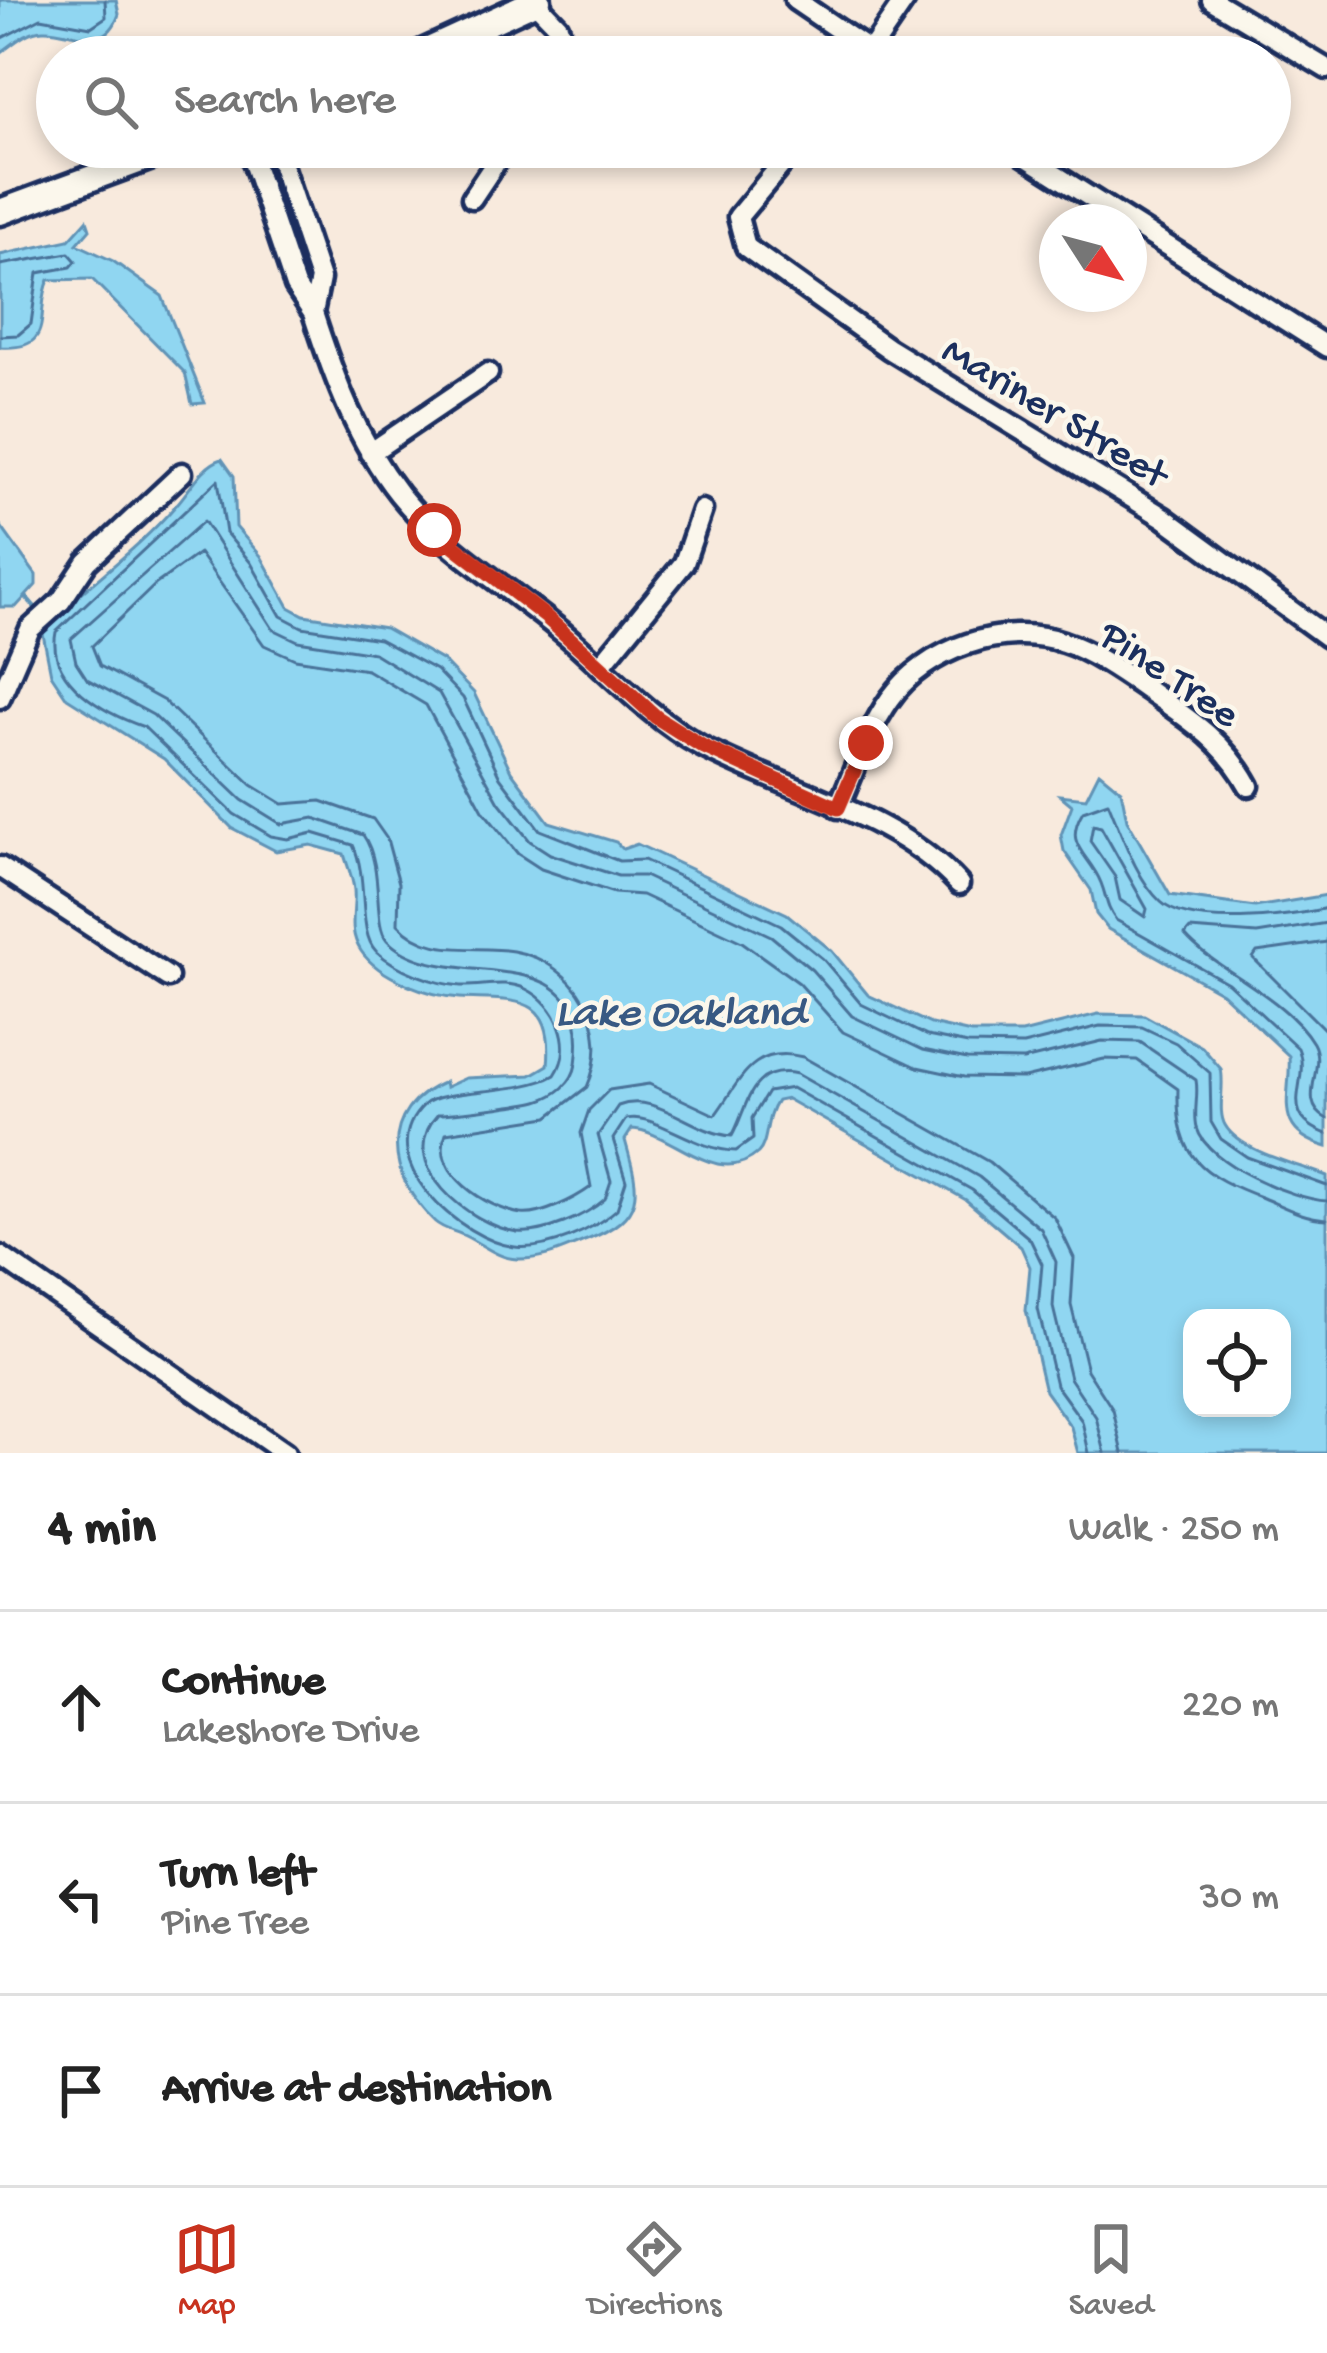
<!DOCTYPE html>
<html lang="en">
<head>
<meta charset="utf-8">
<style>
  :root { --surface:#fff; --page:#f6f6f6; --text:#222; --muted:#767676; --line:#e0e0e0; --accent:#c8321e }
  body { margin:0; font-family:"Gochi Hand",sans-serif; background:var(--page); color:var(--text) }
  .controls { position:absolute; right:36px; bottom:36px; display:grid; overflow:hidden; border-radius:24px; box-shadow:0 6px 18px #0003 }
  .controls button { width:108px; height:108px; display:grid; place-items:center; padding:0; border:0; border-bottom:3px solid var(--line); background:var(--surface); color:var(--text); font:60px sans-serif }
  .compass { position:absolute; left:1039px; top:204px; width:108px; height:108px; border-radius:50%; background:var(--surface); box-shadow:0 6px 18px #0003; rotate:126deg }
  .stop { position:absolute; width:36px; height:36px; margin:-27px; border:9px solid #c8321e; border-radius:50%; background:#fff }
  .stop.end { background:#c8321e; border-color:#fff; box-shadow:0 3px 12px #0008 }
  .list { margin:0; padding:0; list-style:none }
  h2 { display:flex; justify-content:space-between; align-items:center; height:156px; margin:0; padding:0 48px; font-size:51px }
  h2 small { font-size:39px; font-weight:400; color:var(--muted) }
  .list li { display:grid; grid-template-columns:78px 1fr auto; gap:36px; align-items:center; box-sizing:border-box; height:192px; padding:0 48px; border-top:3px solid var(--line) }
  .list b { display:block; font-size:45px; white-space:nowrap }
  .list p { margin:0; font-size:39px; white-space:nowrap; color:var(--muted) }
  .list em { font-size:39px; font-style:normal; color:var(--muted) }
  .icon { flex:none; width:66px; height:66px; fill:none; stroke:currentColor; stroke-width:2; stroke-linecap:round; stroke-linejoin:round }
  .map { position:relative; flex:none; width:1327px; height:1453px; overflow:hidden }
  .search { position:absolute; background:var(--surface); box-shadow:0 6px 18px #0003; left:36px; right:36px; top:36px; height:132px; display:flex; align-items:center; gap:30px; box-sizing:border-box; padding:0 42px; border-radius:66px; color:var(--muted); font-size:45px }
  .sheet { height:732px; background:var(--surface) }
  nav { display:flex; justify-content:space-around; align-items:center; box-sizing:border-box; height:168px; border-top:3px solid var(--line); background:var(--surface); font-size:33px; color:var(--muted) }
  nav a { display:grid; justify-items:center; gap:6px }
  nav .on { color:var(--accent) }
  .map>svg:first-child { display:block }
  .water { fill:#90d6f1; stroke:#6193b6; stroke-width:3; fill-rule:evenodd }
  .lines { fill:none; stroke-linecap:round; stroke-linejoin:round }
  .shore { stroke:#4a7299; stroke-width:3 }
  .stream { stroke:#6193b6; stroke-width:4.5 }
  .minor-casing { stroke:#1b2f5e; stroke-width:27 }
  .major-casing { stroke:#1b2f5e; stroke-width:33 }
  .minor { stroke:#fbf7ec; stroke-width:18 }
  .major { stroke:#fbf7ec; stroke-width:24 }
  .route { stroke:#c8321e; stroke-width:15 }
  .labels { text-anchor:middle; stroke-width:9; stroke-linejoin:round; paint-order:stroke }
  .street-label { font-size:42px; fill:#1b2f5e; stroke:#fbf7ec }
  .water-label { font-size:45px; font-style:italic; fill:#385983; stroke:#fbf7ec }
</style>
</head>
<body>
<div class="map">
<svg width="1327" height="1453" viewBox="0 0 1327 1453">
  <rect width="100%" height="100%" fill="#f8eadd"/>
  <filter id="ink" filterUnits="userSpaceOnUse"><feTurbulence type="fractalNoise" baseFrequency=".00833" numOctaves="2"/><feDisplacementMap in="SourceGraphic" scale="24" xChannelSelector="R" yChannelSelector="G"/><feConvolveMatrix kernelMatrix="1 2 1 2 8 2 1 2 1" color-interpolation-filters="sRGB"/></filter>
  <g filter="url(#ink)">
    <!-- water -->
    <path class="water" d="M0,0H116L119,14C105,56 72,28 43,30C25,31 14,44 0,53Z
      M87,220L90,229L77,244L113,261L162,296L205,403L192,404L185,373L92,279L49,280C34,311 58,351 0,347V255L69,240Z
      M222,459L234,476L236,527L261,556L289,607L304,615L385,628L443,661L474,693L511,771L549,822L616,842L623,849L637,844L787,914L832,951L868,995L931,1024L971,1033H1022L1098,1014L1144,1015L1202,1047L1221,1069C1225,1086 1217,1111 1225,1125C1240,1152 1300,1165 1327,1176V1453H1078L1071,1427L1045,1391L1026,1310L1030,1267L1021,1247L966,1200L787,1099L777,1101C764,1119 769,1142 758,1153C717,1190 670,1130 632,1129L625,1140C639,1190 648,1216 587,1240C563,1249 544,1260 517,1259C498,1258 483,1245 467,1237C456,1231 444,1230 435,1222C387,1177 377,1110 445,1082L446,1087L466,1078L531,1075L548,1065C555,992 514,1001 460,998C430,996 379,978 361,951C347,930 356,911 354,890C353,878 347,865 344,854L311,845L276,851L232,828L164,759L67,698L51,674L42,629C84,587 137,551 177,504C191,488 203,465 222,459ZM1192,1318H1282V1408H1192Z
      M0,525L36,575V585L16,607H0Z
      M1099,772L1121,790L1127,820L1170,895L1255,907L1327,895V1147C1270,1131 1292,1096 1289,1056L1222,993L1108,929L1096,914L1091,890L1064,851L1061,835L1072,805L1060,795L1086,798Z"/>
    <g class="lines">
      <!-- shore -->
      <path class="shore" d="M0,39L41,18L91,27L106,17L105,0
        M0,265L69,253L76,261L71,267L38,273L31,324L18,335L0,336
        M1093,825L1101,827L1147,909L1145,917L1120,900L1115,877L1090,841Z
        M1327,908C1291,917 1189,929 1161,902C1136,879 1121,832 1108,802L1083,811C1062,846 1089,853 1101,883C1107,898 1106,907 1116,920L1228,983L1298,1048C1312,1082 1274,1115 1327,1134
        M1327,923L1257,934L1190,929L1185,935C1215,970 1286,997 1313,1043C1327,1068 1295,1102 1327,1119
        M1327,942L1257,952L1253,958L1327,1032
        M1089,1453L1082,1421L1056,1385L1038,1309L1042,1264L1030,1239L972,1190L792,1088L768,1092L752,1118L753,1139L736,1151C695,1151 654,1112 626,1119L613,1139L626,1181L617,1209C594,1230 546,1251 515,1247C462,1240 367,1160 424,1105C441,1088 522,1095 555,1075C575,1045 557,1004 526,989C505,979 483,987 461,986C435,984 396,970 376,951C357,932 369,878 353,845L313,833L288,839L271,836L234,814L144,727C106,714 46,682 56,632L218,480L226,533L251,563L281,616L302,627L379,639L436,670L463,698L500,777L540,830L619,861L644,860L781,925L823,959L861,1004L927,1036L968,1044L1023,1045L1100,1026L1142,1027L1176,1043L1210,1073L1211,1122L1221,1139L1247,1157L1327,1186
        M1105,1453L1096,1417L1070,1378L1053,1307L1056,1262L1041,1229L979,1177L797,1074C749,1064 748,1108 732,1136C692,1133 657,1091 618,1106L598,1135L611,1181L605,1199C586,1216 543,1235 517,1232C470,1225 392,1164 438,1114C452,1114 523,1105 538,1101C556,1096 573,1083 576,1064C595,928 443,999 387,940C372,924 385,866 363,835L314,818L281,824L242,800L153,715L87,679L76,662L71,639L204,521L273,629L298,641L374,653L439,693L499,802L530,841L550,854L618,876H644L771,936L812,970L852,1016L923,1050L967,1059L1023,1060L1102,1041L1140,1042L1196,1080C1199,1096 1193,1112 1197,1128C1207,1164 1293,1199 1327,1201
        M1123,1453L1113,1410L1087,1370L1071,1305L1074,1258L1055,1218L989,1162L803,1057C751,1044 740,1082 715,1115L649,1084L609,1090L589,1110L581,1133L591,1187C576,1198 540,1217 521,1214C487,1208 430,1173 446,1133L548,1117L587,1087C614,1028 576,962 513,951C473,944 430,959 398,924L399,883L387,839L373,819L321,801L283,804L252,785L164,701L100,666L92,646L156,584L199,553L264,645L295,659L367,670L426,705L484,812L518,854L541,869L614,893L642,895L742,942L799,983L843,1032L917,1067L964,1077L1024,1078L1104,1059L1137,1060L1178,1089C1176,1158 1202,1175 1263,1198C1284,1207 1304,1218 1327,1219"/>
      <!-- stream -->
      <path class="stream" d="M27,598L39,612"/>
      <defs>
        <path id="minor" d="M795,0L879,57
          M1212,0L1327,69
          M535,2L558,26L568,57
          M866,57L905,0
          M248,147L295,286L313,313L320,279L276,147
          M796,147L738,217L746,247L889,349L1163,517L1327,637
          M1011,147L1327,347
          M472,198L506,147
          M313,313C334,378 356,439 399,494C444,550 512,589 567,636C611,674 649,717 701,746C785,791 893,812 959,884
          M370,453L488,373
          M600,666L684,563L702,510
          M0,698L30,629L61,601L87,562L182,473
          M838,808C854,772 867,732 890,699C925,649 1005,621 1063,642C1091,651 1120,671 1143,687C1186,717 1224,740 1249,786
          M0,867L168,977
          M0,1256L285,1453"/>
        <path id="major" d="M414,57L538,0
          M0,212L176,147"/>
      </defs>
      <!-- minor casing -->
      <use href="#minor" class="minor-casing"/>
      <!-- major casing -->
      <use href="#major" class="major-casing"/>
      <!-- minor -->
      <use href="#minor" class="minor"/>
      <!-- major -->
      <use href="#major" class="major"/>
    </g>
  </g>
  <g class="lines" filter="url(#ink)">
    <!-- route -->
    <path class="route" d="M434,530L545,616L656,717L702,746L838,808L866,743"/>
  </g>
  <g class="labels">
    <!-- street labels -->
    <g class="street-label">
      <text transform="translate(1057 409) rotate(31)" y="15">Mariner Street</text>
      <text transform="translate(1172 671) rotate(34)" y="15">Pine Tree</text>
    </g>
    <!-- water labels -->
    <g class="water-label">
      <text x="680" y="1024">Lake Oakland</text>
    </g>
  </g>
</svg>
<div class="controls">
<button><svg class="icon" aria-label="locate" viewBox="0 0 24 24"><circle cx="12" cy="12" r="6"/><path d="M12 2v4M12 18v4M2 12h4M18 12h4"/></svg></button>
</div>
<svg class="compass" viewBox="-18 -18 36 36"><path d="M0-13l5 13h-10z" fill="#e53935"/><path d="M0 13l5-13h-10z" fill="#767676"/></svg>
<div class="stop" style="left:434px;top:530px"></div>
<div class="stop end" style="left:866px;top:743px"></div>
<div class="search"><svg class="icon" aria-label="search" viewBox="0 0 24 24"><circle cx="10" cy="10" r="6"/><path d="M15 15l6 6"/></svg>Search here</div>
</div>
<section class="sheet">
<h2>4 min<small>Walk · 250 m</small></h2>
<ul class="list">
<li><svg class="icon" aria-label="ahead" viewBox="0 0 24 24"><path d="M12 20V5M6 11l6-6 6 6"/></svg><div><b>Continue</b><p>Lakeshore Drive</p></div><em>220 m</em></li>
<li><svg class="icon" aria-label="left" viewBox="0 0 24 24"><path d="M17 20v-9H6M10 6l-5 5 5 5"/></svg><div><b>Turn left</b><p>Pine Tree</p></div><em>30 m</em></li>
<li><svg class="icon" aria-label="arrive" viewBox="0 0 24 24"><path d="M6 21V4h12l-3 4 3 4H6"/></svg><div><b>Arrive at destination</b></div></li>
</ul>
</section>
<nav>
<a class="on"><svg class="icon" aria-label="map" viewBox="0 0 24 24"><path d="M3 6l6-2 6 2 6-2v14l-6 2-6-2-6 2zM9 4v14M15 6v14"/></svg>Map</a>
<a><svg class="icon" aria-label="directions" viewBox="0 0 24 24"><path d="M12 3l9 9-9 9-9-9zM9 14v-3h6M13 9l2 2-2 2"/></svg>Directions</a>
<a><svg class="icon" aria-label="saved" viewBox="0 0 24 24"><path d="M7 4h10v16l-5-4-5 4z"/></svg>Saved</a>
</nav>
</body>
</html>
